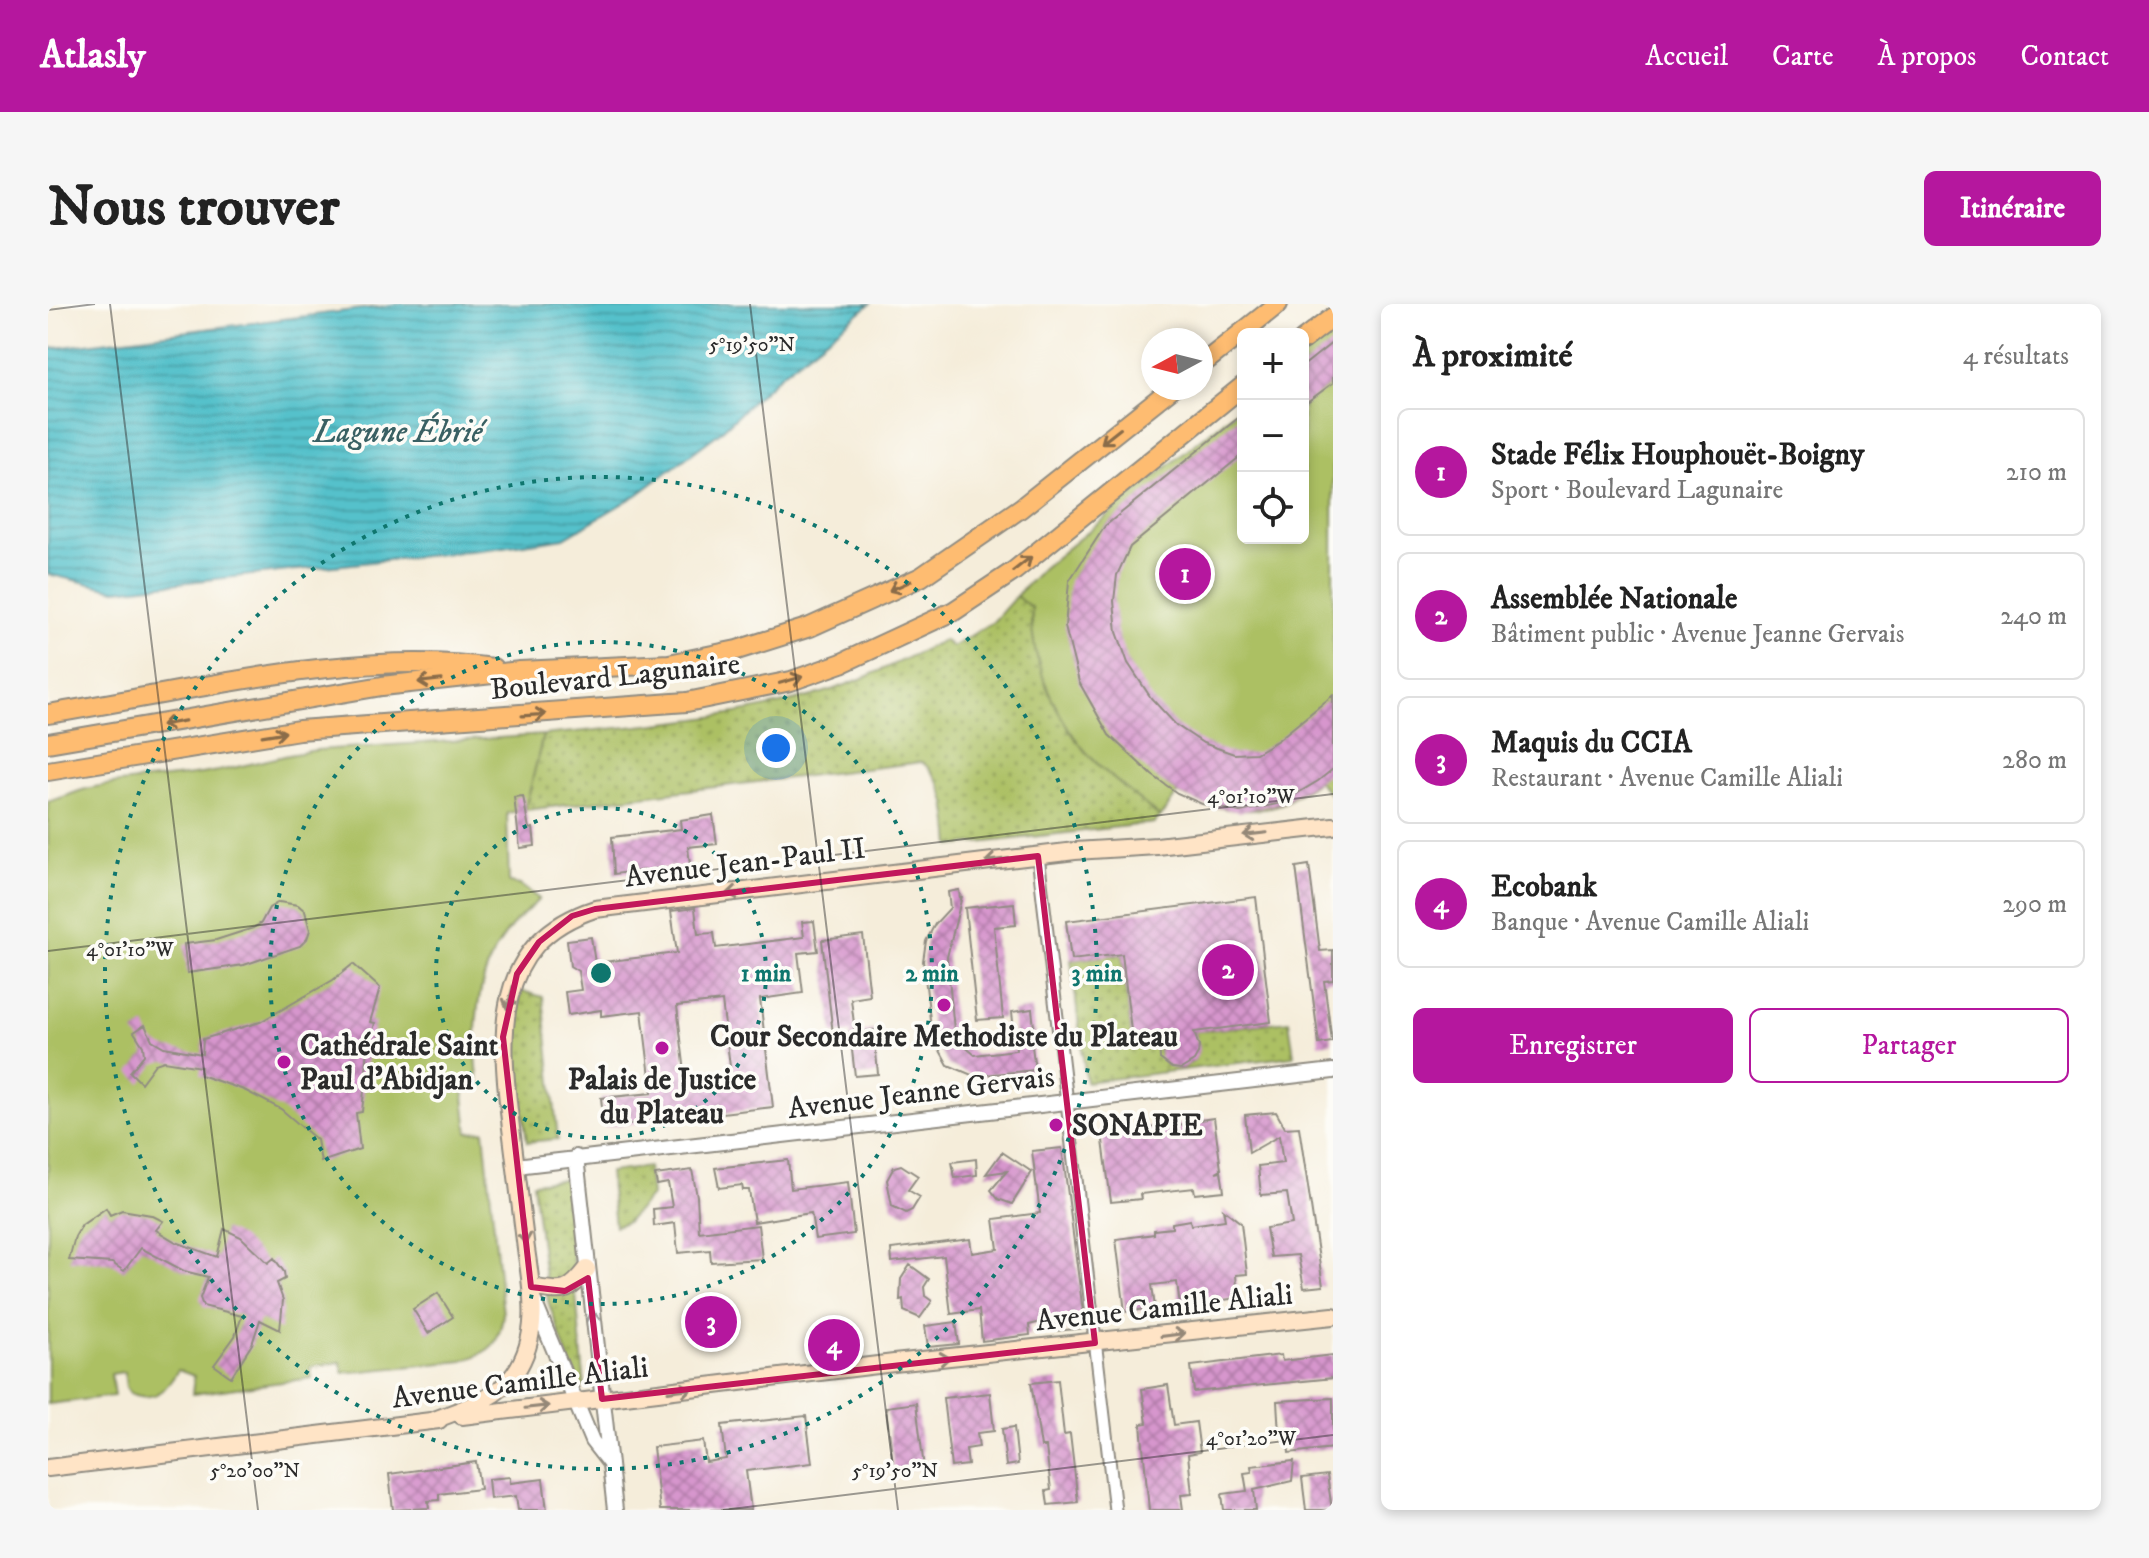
<!DOCTYPE html>
<html lang="fr">
<head>
<meta charset="utf-8">
<style>
  :root { --surface:#fff; --page:#f6f6f6; --text:#222; --muted:#767676; --line:#e0e0e0; --accent:#b5179e }
  body { margin:0; font-family:"IM FELL DW Pica",serif; background:var(--page); color:var(--text) }
  .controls { position:absolute; right:24px; top:24px; display:grid; overflow:hidden; border-radius:12px; box-shadow:0 4px 12px #0003 }
  .controls button { width:72px; height:72px; display:grid; place-items:center; padding:0; border:0; border-bottom:2px solid var(--line); background:var(--surface); color:var(--text); font:40px sans-serif }
  .compass { position:absolute; left:1093px; top:24px; width:72px; height:72px; border-radius:50%; background:var(--surface); box-shadow:0 4px 12px #0003; rotate:263deg }
  .you { position:absolute; left:728px; top:444px; width:28px; height:28px; margin:-20px; border:6px solid #fff; border-radius:50%; background:#1a73e8; box-shadow:0 0 0 12px #1a73e833 }
  .badge { display:grid; place-items:center; width:52px; height:52px; border-radius:50%; background:var(--accent); color:#fff; font-size:26px; font-weight:700 }
  .pin { position:absolute; translate:-50% -50%; border:4px solid #fff; box-shadow:0 2px 8px #0006 }
  .list { margin:0; padding:0; list-style:none }
  h2 { display:flex; justify-content:space-between; align-items:center; height:104px; margin:0; padding:0 32px; font-size:34px }
  h2 small { font-size:26px; font-weight:400; color:var(--muted) }
  .list li { display:grid; grid-template-columns:52px 1fr auto; gap:24px; align-items:center; box-sizing:border-box; height:128px; margin:0 16px 16px; padding:0 16px; border:2px solid var(--line); border-radius:12px }
  .list b { display:block; font-size:30px; white-space:nowrap }
  .list p { margin:0; font-size:26px; white-space:nowrap; color:var(--muted) }
  .list em { font-size:26px; font-style:normal; color:var(--muted) }
  .actions { display:flex; gap:16px; padding:24px 32px }
  .actions a { flex:1; padding:18px 0; border:2px solid var(--accent); border-radius:12px; text-align:center; font-size:28px; color:var(--accent) }
  .actions .main { background:var(--accent); color:#fff }
  .icon { flex:none; width:44px; height:44px; fill:none; stroke:currentColor; stroke-width:2; stroke-linecap:round; stroke-linejoin:round }
  .map { position:relative; flex:none; width:1285px; height:1206px; overflow:hidden; border-radius:12px }
  header { display:flex; align-items:center; gap:48px; box-sizing:border-box; height:112px; padding:0 40px; background:var(--accent); color:#fff }
  header strong { font-size:38px }
  nav { display:flex; gap:44px; margin-inline-start:auto; font-size:28px }
  .intro { display:flex; align-items:center; justify-content:space-between; box-sizing:border-box; height:192px; padding:0 48px }
  h1 { margin:0; font-size:56px }
  .button { padding:20px 36px; border-radius:12px; background:var(--accent); color:#fff; font-size:28px; font-weight:700 }
  main { display:flex; gap:48px; padding:0 48px }
  aside { flex:1; background:var(--surface); border-radius:12px; box-shadow:0 4px 12px #0003 }
  .map>svg:first-child { display:block }
  .grass { fill:url(#grass-dots); stroke:#6c7648; stroke-width:2 }
  .garden { fill:#acc064; stroke:#6c7648; stroke-width:2 }
  .water { fill:url(#water-rules); stroke:#40767b; stroke-width:2 }
  .building { fill:url(#building-cross-hatch); fill-rule:evenodd }
  .lines { fill:none; stroke-linecap:round; stroke-linejoin:round }
  .minor-casing { stroke:#908c82; stroke-width:15 }
  .tertiary-casing { stroke:#908c82; stroke-width:18 }
  .secondary-casing { stroke:#908c82; stroke-width:20 }
  .trunk-casing { stroke:#908c82; stroke-width:22 }
  .minor { stroke:#fff; stroke-width:11 }
  .tertiary { stroke:#fff; stroke-width:14 }
  .secondary { stroke:#ffe4c6; stroke-width:16 }
  .trunk { stroke:#febc71; stroke-width:18 }
  .oneway { stroke:#8a6c4a }
  .oneway2 { stroke:#958878 }
  .oneway3 { stroke:#a0a0a0 }
  .marked { fill:none; stroke:#c2185b; stroke-width:6; stroke-linejoin:round }
  .ticks { fill:none; stroke:#2b2b2b; stroke-width:2; stroke-opacity:0.45 }
  .ring { fill:none; stroke:#0f766e; stroke-width:4; stroke-dasharray:4 8 }
  .poi-dot { fill:#b5179e; stroke:#fdfcf7; stroke-width:3 }
  .labels { text-anchor:middle; stroke-width:7; stroke-linejoin:round; paint-order:stroke }
  .street-label { font-size:30px; fill:#2b2b2b; stroke:#fdfcf7 }
  .poi-label { font-size:30px; font-weight:bold; fill:#2b2b2b; stroke:#fdfcf7 }
  .water-label { font-size:32px; font-style:italic; fill:#396063; stroke:#fdfcf7 }
  .ticks-label { font-size:20px; text-anchor:middle; fill:#2b2b2b; stroke:#fdfcf7; stroke-width:7; stroke-linejoin:round; paint-order:stroke }
  .centre { fill:#0f766e; stroke:#fdfcf7; stroke-width:4 }
  .ring-label { font-size:24px; text-anchor:middle; font-weight:bold; fill:#0f766e; stroke:#fdfcf7; stroke-width:7; stroke-linejoin:round; paint-order:stroke }
</style>
</head>
<body>
<header>
<strong>Atlasly</strong>
<nav><a>Accueil</a><a>Carte</a><a>À propos</a><a>Contact</a></nav>
</header>
<div class="intro"><h1>Nous trouver</h1><a class="button">Itinéraire</a></div>
<main>
<div class="map">
<svg width="1285" height="1206" viewBox="0 0 1285 1206">
  <defs>
    <pattern id="grass-dots" width="8" height="8" patternUnits="userSpaceOnUse" patternTransform="scale(2)"><rect width="8" height="8" fill="#acc064"/><path d="M2 2h.1M6 6h.1" fill="none" stroke="#8c9c53" stroke-width="1.8" stroke-linecap="round"/></pattern>
    <pattern id="water-rules" width="6" height="5" patternUnits="userSpaceOnUse" patternTransform="scale(2)"><rect width="6" height="5" fill="#54c1cb"/><path d="M0 2.5h6" fill="none" stroke="#469da5"/></pattern>
    <pattern id="building-cross-hatch" width="8" height="8" patternUnits="userSpaceOnUse" patternTransform="scale(2)"><rect width="8" height="8" fill="#d796cd"/><path d="M0 0l8 8M0 8l8-8" fill="none" stroke="#af7ba7"/></pattern>
  </defs>
  <rect width="100%" height="100%" fill="#fdfcf7"/>
  <filter id="ink" filterUnits="userSpaceOnUse"><feTurbulence type="fractalNoise" baseFrequency=".0125" numOctaves="2"/><feDisplacementMap in="SourceGraphic" scale="16" xChannelSelector="R" yChannelSelector="G"/><feConvolveMatrix kernelMatrix="1 2 1 2 8 2 1 2 1" color-interpolation-filters="sRGB"/></filter>
  <filter id="wash" filterUnits="userSpaceOnUse"><feTurbulence type="fractalNoise" baseFrequency=".006" numOctaves="4" result="noise"/><feDisplacementMap in="SourceGraphic" scale="32" xChannelSelector="R" yChannelSelector="G"/><feGaussianBlur stdDeviation="1.8" result="paint"/><feColorMatrix in="noise" values="0 0 0 0 0 0 0 0 0 0 0 0 0 0 0 0 0 1.4 0 .05"/><feComposite in="paint" operator="in"/></filter>
  <g filter="url(#wash)">
    <rect width="100%" height="100%" fill="#f5edda"/>
    <!-- grass -->
    <path class="grass" d="M968,292L984,304L983,322L1069,477L1112,513L1106,519L903,542C900,511 901,479 874,458L477,506L495,431C581,423 666,417 749,396C801,384 848,359 896,336L904,343L945,318Z
      M1074,650L1084,735L1114,732L1110,747L1118,761L1133,765L1146,757L1151,742L1143,728L1241,717L1246,752L1038,778L1023,656Z
      M474,687L495,693L510,835L479,838C473,789 460,736 474,687Z
      M600,863L603,892L579,918L567,922L561,868Z
      M517,875C525,944 529,1013 537,1082L529,1080L500,997L485,879Z"/>
    <!-- garden -->
    <path class="garden" d="M1285,28V493L1270,477C1258,484 1246,495 1233,500C1196,513 1163,504 1130,489L1112,513C1086,491 1055,469 1033,442C1004,404 981,353 984,304L968,292L995,264L1195,101V234H1255V52Z
      M495,431L477,506L459,509L461,579L472,581L491,595C483,604 472,612 464,622C426,665 424,728 431,782L415,783L420,828L436,827L455,1010C451,1041 444,1047 415,1057L295,1069L292,1058L262,1063L264,1074L144,1090L146,1072L130,1066C118,1086 107,1099 82,1089L78,1083L76,1068L63,1070L66,1092L0,1100V497C15,495 27,487 42,484C80,476 121,475 159,469C197,463 232,451 269,446Z"/>
    <!-- water -->
    <path class="water" d="M353,0H822L731,72L671,129L589,191L516,234L448,244L68,286L0,270V45Z"/>
    <g id="blocks">
      <!-- building -->
      <path class="building" d="M1285,38V79L1255,101V62Z
        M1195,110V150L1082,243L1069,271L1066,297L1069,328L1080,359L1103,394L1128,421L1155,439L1186,450L1208,449L1230,436L1285,391V465L1270,477L1233,499L1192,508L1154,500L1129,489L1104,471L1061,431L1031,378L1017,323L1021,277L1057,222Z
        M475,492L481,525L485,524L487,542L472,544L466,493Z
        M665,511L669,540L640,543L642,561L566,570L564,533L633,525L632,516Z
        M1261,561L1272,647L1285,646V676L1276,677L1284,738L1271,740L1248,563Z
        M911,586L912,595L914,592L899,653L906,726L915,741L927,751L968,746L964,708L984,705L987,733L983,734L987,766L926,772L900,761L884,732L875,657L878,637L887,620L902,604L900,588Z
        M1208,593L1223,718L1146,728L1151,742L1150,750L1146,757L1133,765L1124,764L1112,755L1111,732L1084,735L1074,650L1023,656L1018,617Z
        M231,598L250,601L257,607L262,626L259,635L252,642L196,661L139,669L136,640L168,636L205,624L213,619L221,604Z
        M966,599L968,621L946,623L955,714L929,716L917,604Z
        M647,604L650,630L666,629L668,644L756,633L754,618L766,617L770,647L750,649L755,689L712,695L725,803L556,823L553,794L604,789L594,707L553,712V706L520,711L517,688L533,686L530,667L522,662L519,636L543,633L547,659L629,649L623,607ZM674,697L684,779L639,785L629,702Z
        M815,631L822,692L803,695L807,728L785,730L774,636Z
        M305,660L332,684L322,718L327,719L320,745L314,808L308,809L312,845L273,858L269,836L233,805L196,786L152,771L153,763L116,757L107,760L93,779L82,768L96,751L95,742L86,728L97,721L104,736L116,743L154,750L155,735L212,718L285,676Z
        M826,726L830,770L807,772L802,729Z
        M1228,808L1237,824L1251,823L1275,982L1256,984L1250,951L1223,953L1218,924L1244,920L1239,889L1213,891L1210,862L1235,859L1231,832L1201,849L1197,811Z
        M1166,814L1173,865L1168,868L1173,867L1176,887L1147,890L1146,884L1092,890L1093,895L1063,898L1054,829L1138,820V818Z
        M1014,844L1037,1024L1007,1027L1005,1015L981,1021L982,1031L934,1037L931,1006L903,1010L896,952L844,958L843,945L922,935L924,949L950,945L946,915L992,909L984,847Z
        M954,848L984,868L964,900L950,895L943,886L959,867L938,870Z
        M928,855L929,871L907,874L904,858Z
        M740,856L743,885L800,878L806,930L767,935L763,909L706,918L701,886H695L694,881L671,884L667,864Z
        M853,861L870,872L860,886L872,893L864,906L858,909L844,902L839,876L846,863Z
        M644,866L649,892L651,928L710,921L714,955L663,958L662,946L630,949L627,919L606,922L605,905L624,903L620,879L609,881L607,871Z
        M58,904L62,911L74,906L103,911L115,917L108,926L128,938L169,953L176,925L193,933L220,959L226,954L236,968L237,975L229,979L235,996L232,1026L212,1016L204,1040L183,1073L166,1061L187,1032L194,1012L155,1002L152,994L160,973L136,967L93,944L76,967L64,959L21,956L27,933L34,921Z
        M1175,905L1193,919L1199,970L1188,971L1190,994L1132,1002L1129,978L1104,981L1107,1004L1077,1008L1068,935L1106,930V926L1124,924V919L1142,916L1143,921L1177,916Z
        M862,961L881,975L876,983L877,992L884,997L872,1014L856,1007L855,995L852,996L853,975Z
        M390,989L405,1013L380,1029L365,1005Z
        M908,1018L911,1040L880,1043L877,1022Z
        M1233,1051L1234,1057L1285,1051V1074L1146,1088L1143,1062Z
        M1010,1076L1016,1131L1022,1130L1030,1198L1000,1201L998,1187L1003,1186L998,1143H993L983,1079Z
        M1120,1081L1126,1121L1148,1118L1152,1148L1140,1150L1144,1190L1133,1191L1135,1206H1101L1093,1120L1099,1119L1094,1085Z
        M942,1089L946,1127L929,1129L931,1143L918,1145L920,1161L903,1163L895,1094Z
        M1285,1094V1144L1241,1149L1239,1130H1231L1229,1097Z
        M868,1099L876,1164L846,1167L838,1103Z
        M758,1112L764,1159L698,1167L703,1206H612L605,1143L655,1137L658,1158L678,1155L674,1121Z
        M966,1123L970,1160L958,1162L954,1125Z
        M1246,1157L1244,1177L1206,1186L1208,1206H1176L1174,1190L1199,1187L1196,1169L1204,1168L1203,1162Z
        M428,1158L432,1185L391,1190V1196L380,1197L381,1204L345,1206L341,1170Z
        M1279,1171L1284,1206H1258L1254,1174Z
        M462,1173V1179L495,1175L499,1206H470L468,1192L442,1195L440,1175Z"/>
    </g>
  </g>
  <g filter="url(#ink)">
    <use href="#blocks" fill-opacity="0" stroke="#908c82" stroke-width="2"/>
    <g class="lines">
      <defs>
        <path id="minor" d="M990,552L1067,1206"/>
        <path id="tertiary" d="M528,853L567,1206
          M468,862L1285,767
          M485,995L544,1137L562,1160"/>
        <path id="secondary" d="M483,983C514,988 519,991 539,965
          M414,1112L846,1059L1285,1012
          M384,1117C413,1105 449,1096 467,1069C493,1031 484,987 478,945C473,904 468,864 463,824C452,734 442,639 547,605L1027,547L1109,542L1285,522
          M0,1164L391,1116"/>
        <path id="trunk" d="M1255,36L1285,13
          M1153,61L1230,0
          M0,410C140,388 305,344 445,364
          M0,439L334,382L472,367L621,360L689,346L762,323L873,273L973,204L1124,84
          M0,467L251,426L639,398L743,377L794,359L906,307L966,267L1195,82"/>
      </defs>
      <!-- minor casing -->
      <use href="#minor" class="minor-casing"/>
      <!-- tertiary casing -->
      <use href="#tertiary" class="tertiary-casing"/>
      <!-- secondary casing -->
      <use href="#secondary" class="secondary-casing"/>
      <!-- trunk casing -->
      <use href="#trunk" class="trunk-casing"/>
      <!-- minor -->
      <use href="#minor" class="minor"/>
      <!-- tertiary -->
      <use href="#tertiary" class="tertiary"/>
      <!-- secondary -->
      <use href="#secondary" class="secondary"/>
      <!-- trunk -->
      <use href="#trunk" class="trunk"/>
    </g>
    <!-- one-way arrows -->
    <defs><path id="oneway-shaft" d="M-6 0H5M1.5-3L5.5 0L1.5 3" fill="none" stroke-width="1.6" stroke-linecap="round" stroke-linejoin="round" transform="scale(2)"/></defs>
    <g class="oneway">
      <use href="#oneway-shaft" transform="translate(1063 132) rotate(142)"/>
      <use href="#oneway-shaft" transform="translate(974 260) rotate(-38)"/>
      <use href="#oneway-shaft" transform="translate(852 282) rotate(156)"/>
      <use href="#oneway-shaft" transform="translate(743 376) rotate(-16)"/>
      <use href="#oneway-shaft" transform="translate(382 377) rotate(174)"/>
      <use href="#oneway-shaft" transform="translate(486 411) rotate(-4)"/>
      <use href="#oneway-shaft" transform="translate(125 419) rotate(170)"/>
      <use href="#oneway-shaft" transform="translate(226 430) rotate(-9)"/>
    </g>
    <g class="oneway2">
      <use href="#oneway-shaft" transform="translate(1207 530) rotate(174)"/>
      <use href="#oneway-shaft" transform="translate(949 556) rotate(173)"/>
      <use href="#oneway-shaft" transform="translate(691 588) rotate(173)"/>
      <use href="#oneway-shaft" transform="translate(462 694) rotate(105)"/>
      <use href="#oneway-shaft" transform="translate(476 928) rotate(83)"/>
      <use href="#oneway-shaft" transform="translate(1125 1031) rotate(-7)"/>
      <use href="#oneway-shaft" transform="translate(890 1055) rotate(-6)"/>
      <use href="#oneway-shaft" transform="translate(632 1086) rotate(-7)"/>
      <use href="#oneway-shaft" transform="translate(489 1103) rotate(-6)"/>
    </g>
    <use class="oneway3" href="#oneway-shaft" transform="translate(546 1018) rotate(-97)"/>
  </g>
  <!-- marked area -->
  <path class="marked" d="M990,552L1047,1039L554,1095L540,974L517,987L483,983L455,733L469,670L491,638L524,612L547,605Z"/>
  <!-- ticks -->
  <path class="ticks" d="M62,0L210,1206M702,0L850,1206M0,6L47,0M0,647L1285,490M675,1206L1285,1131"/>
  <!-- distance rings -->
  <g class="ring">
    <circle cx="553" cy="669" r="165"/>
    <circle cx="553" cy="669" r="331"/>
    <circle cx="553" cy="669" r="496"/>
  </g>
  <!-- markers -->
  <g class="poi-dot">
    <circle cx="896" cy="701" r="8"/>
    <circle cx="614" cy="744" r="8"/>
    <circle cx="236" cy="758" r="8"/>
    <circle cx="1008" cy="821" r="8"/>
  </g>
  <g class="labels">
    <!-- street labels -->
    <g class="street-label">
      <text transform="translate(567 372) rotate(-6)" y="10">Boulevard Lagunaire</text>
      <text transform="translate(697 558) rotate(-7)" y="10">Avenue Jean-Paul II</text>
      <text transform="translate(873 788) rotate(-7)" y="10">Avenue Jeanne Gervais</text>
      <text transform="translate(1116 1003) rotate(-6)" y="10">Avenue Camille Aliali</text>
      <text transform="translate(472 1078) rotate(-7)" y="10">Avenue Camille Aliali</text>
    </g>
    <!-- poi labels -->
    <g class="poi-label">
      <text x="896" y="742">Cour Secondaire Methodiste du Plateau</text>
      <text x="252" y="751" text-anchor="start">Cathédrale Saint<tspan x="252" dy="34">Paul d'Abidjan</tspan></text>
      <text x="614" y="785">Palais de Justice<tspan x="614" dy="34">du Plateau</tspan></text>
      <text x="1024" y="831" text-anchor="start">SONAPIE</text>
    </g>
    <!-- water labels -->
    <g class="water-label">
      <text x="350" y="138">Lagune Ébrié</text>
    </g>
  </g>
  <g class="ticks-label">
    <text x="704" y="47">5°19'50"N</text>
    <text x="1203" y="499">4°01'10"W</text>
    <text x="82" y="652">4°01'10"W</text>
    <text x="1203" y="1141">4°01'20"W</text>
    <text x="207" y="1173">5°20'00"N</text>
    <text x="847" y="1173">5°19'50"N</text>
  </g>
  <circle cx="553" cy="669" r="12" class="centre"/>
  <g class="ring-label">
    <text x="718" y="677">1 min</text>
    <text x="884" y="677">2 min</text>
    <text x="1049" y="677">3 min</text>
  </g>
</svg>
<div class="controls">
<button>+</button>
<button>−</button>
<button><svg class="icon" aria-label="locate" viewBox="0 0 24 24"><circle cx="12" cy="12" r="6"/><path d="M12 2v4M12 18v4M2 12h4M18 12h4"/></svg></button>
</div>
<svg class="compass" viewBox="-18 -18 36 36"><path d="M0-13l5 13h-10z" fill="#e53935"/><path d="M0 13l5-13h-10z" fill="#767676"/></svg>
<div class="you"></div>
<div class="pin badge" style="left:1137px;top:270px">1</div>
<div class="pin badge" style="left:1180px;top:666px">2</div>
<div class="pin badge" style="left:663px;top:1018px">3</div>
<div class="pin badge" style="left:786px;top:1041px">4</div>
</div>
<aside>
<h2>À proximité<small>4 résultats</small></h2>
<ul class="list">
<li><span class="badge">1</span><div><b>Stade Félix Houphouët-Boigny</b><p>Sport · Boulevard Lagunaire</p></div><em>210 m</em></li>
<li><span class="badge">2</span><div><b>Assemblée Nationale</b><p>Bâtiment public · Avenue Jeanne Gervais</p></div><em>240 m</em></li>
<li><span class="badge">3</span><div><b>Maquis du CCIA</b><p>Restaurant · Avenue Camille Aliali</p></div><em>280 m</em></li>
<li><span class="badge">4</span><div><b>Ecobank</b><p>Banque · Avenue Camille Aliali</p></div><em>290 m</em></li>
</ul>
<div class="actions"><a class="main">Enregistrer</a><a>Partager</a></div>
</aside>
</main>
</body>
</html>
